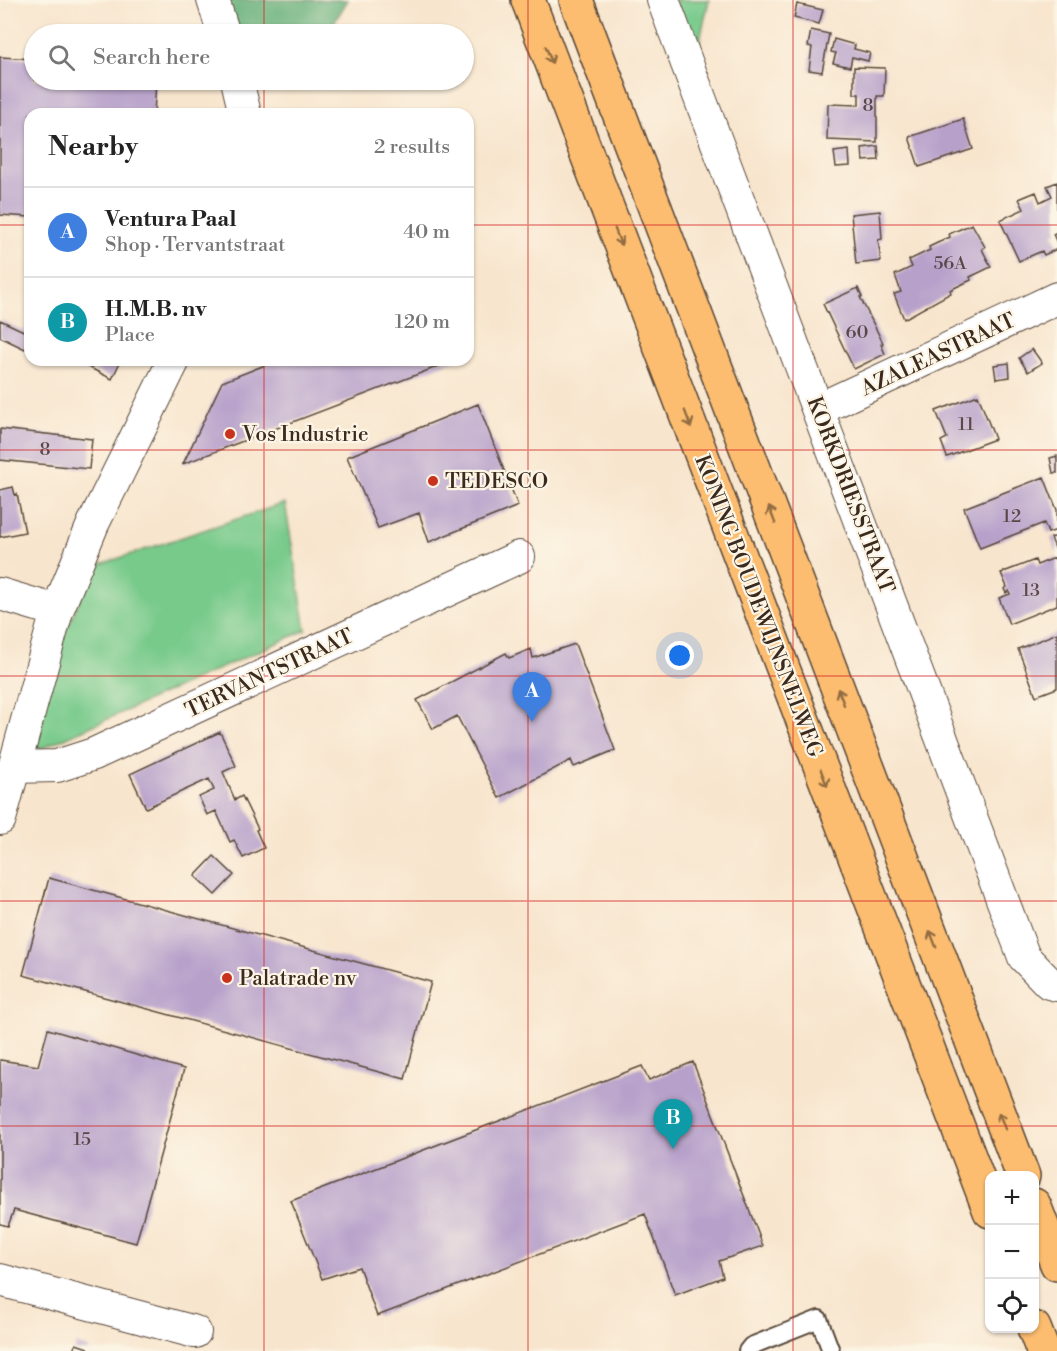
<!DOCTYPE html>
<html lang="en">
<head>
<meta charset="utf-8">
<style>
  :root { --surface:#fff; --page:#f2f2f2; --text:#222; --muted:#767676; --line:#e0e0e0; --accent:#d93025 }
  body { margin:0; font-family:"Libre Bodoni",serif; background:var(--page); color:var(--text) }
  .controls { position:absolute; right:18px; bottom:18px; display:grid; overflow:hidden; border-radius:12px; box-shadow:0 2px 4px #0004 }
  .controls button { width:54px; height:54px; display:grid; place-items:center; padding:0; border:0; border-bottom:2px solid var(--line); background:var(--surface); color:var(--text); font:30px sans-serif }
  .you { position:absolute; left:680px; top:656px; width:21px; height:21px; margin:-15px; border:4px solid #fff; border-radius:50%; background:#1a73e8; box-shadow:0 0 0 9px #1a73e833 }
  .badge { display:grid; place-items:center; width:39px; height:39px; border-radius:50%; background:var(--accent); color:#fff; font-size:20px; font-weight:700 }
  .pin { position:absolute; translate:-50% -50px; filter:drop-shadow(0 2px 3px #0008) }
  .pin::after { content:''; position:absolute; top:32px; width:21px; height:18px; background:inherit; clip-path:polygon(0 0,100% 0,50% 100%) }
  .list { margin:0; padding:0; list-style:none }
  h2 { display:flex; justify-content:space-between; align-items:center; height:78px; margin:0; padding:0 24px; font-size:26px }
  h2 small { font-size:20px; font-weight:400; color:var(--muted) }
  .list li { display:grid; grid-template-columns:39px 1fr auto; gap:18px; align-items:center; box-sizing:border-box; height:90px; padding:0 24px; border-top:2px solid var(--line) }
  .list b { display:block; font-size:22px; white-space:nowrap }
  .list p { margin:0; font-size:20px; white-space:nowrap; color:var(--muted) }
  .list em { font-size:20px; font-style:normal; color:var(--muted) }
  .icon { flex:none; width:33px; height:33px; fill:none; stroke:currentColor; stroke-width:2; stroke-linecap:round; stroke-linejoin:round }
  .map { position:relative; flex:none; width:1057px; height:1351px; overflow:hidden }
  .search { position:absolute; background:var(--surface); box-shadow:0 2px 4px #0004; left:24px; top:24px; width:450px; height:66px; display:flex; align-items:center; gap:15px; box-sizing:border-box; padding:0 21px; border-radius:33px; color:var(--muted); font-size:22px }
  .panel { position:absolute; background:var(--surface); box-shadow:0 2px 4px #0004; left:24px; top:108px; width:450px; height:258px; border-radius:18px }
  .map>svg:first-child { display:block }
  .green { fill:#78ca8b; stroke:#5a7a54; stroke-width:1.5 }
  .forest { fill:#62ae77; stroke:#4e6c4a; stroke-width:1.5 }
  .building { fill:#b7a1cb }
  .lines { fill:none; stroke-linecap:round; stroke-linejoin:round }
  .lane-casing { stroke:#574638; stroke-width:20 }
  .street-casing { stroke:#574638; stroke-width:34 }
  .highway-casing { stroke:#574638; stroke-width:36 }
  .lane { stroke:#fff; stroke-width:16 }
  .street { stroke:#fff; stroke-width:32 }
  .highway { stroke:#fcbd6f; stroke-width:33 }
  .oneway { stroke:#926c42 }
  .grid { fill:none; stroke:#d62828; stroke-width:1.5; stroke-opacity:0.55 }
  .poi-dot { fill:#c8321e; stroke:#fcf5e5; stroke-width:2 }
  .labels { text-anchor:middle; stroke-width:4.5; stroke-linejoin:round; paint-order:stroke }
  .number-label { font-size:18px; fill:#5a4849 }
  .street-label { font-size:21px; fill:#3b2a1e; stroke:#fcf5e5 }
  .poi-label { font-size:21px; fill:#3b2a1e; stroke:#fcf5e5; text-anchor:start }
</style>
</head>
<body>
<div class="map">
<svg width="1057" height="1351" viewBox="0 0 1057 1351">
  <rect width="100%" height="100%" fill="#fcf5e5"/>
  <filter id="ink" filterUnits="userSpaceOnUse"><feTurbulence type="fractalNoise" baseFrequency=".0167" numOctaves="2"/><feDisplacementMap in="SourceGraphic" scale="12" xChannelSelector="R" yChannelSelector="G"/><feConvolveMatrix kernelMatrix="1 2 1 2 8 2 1 2 1" color-interpolation-filters="sRGB"/></filter>
  <filter id="wash" filterUnits="userSpaceOnUse"><feTurbulence type="fractalNoise" baseFrequency=".008" numOctaves="4" result="noise"/><feDisplacementMap in="SourceGraphic" scale="24" xChannelSelector="R" yChannelSelector="G"/><feGaussianBlur stdDeviation="1.35" result="paint"/><feColorMatrix in="noise" values="0 0 0 0 0 0 0 0 0 0 0 0 0 0 0 0 0 1.4 0 .05"/><feComposite in="paint" operator="in"/></filter>
  <g filter="url(#wash)">
    <rect width="100%" height="100%" fill="#f8e5cd"/>
    <!-- green -->
    <path class="green" d="M675,0H709L697,53Z
      M285,503L306,630L36,751L44,704L63,637L95,566Z"/>
    <!-- forest -->
    <path class="forest" d="M224,0H348L327,34H236Z"/>
    <g id="blocks">
      <!-- building -->
      <path class="building" d="M797,4L823,10L819,24L794,18Z
        M811,30L829,34L822,72L809,70L812,47L808,46Z
        M834,39L855,45L854,49L870,53L868,61L852,57L850,67L833,63L836,53L831,52Z
        M0,57L34,59V80H156L154,114H30V217L0,215Z
        M854,67L885,68L884,96H877V142L827,140L828,104L859,105V94H854Z
        M963,119L973,149L919,167L909,137Z
        M878,146L879,160L863,161L862,148Z
        M849,150L850,166L836,167L834,152Z
        M1057,182V232L1053,234L1057,243V249L1044,255L1042,251L1019,261L1000,220L1024,209L1019,199L1036,192L1040,202L1052,196L1047,186Z
        M880,211L882,239L878,240L881,261L856,264L851,214Z
        M972,224L985,247L982,249L991,267L970,277L971,280L950,290L951,293L904,319L894,294L901,292L895,275L912,267L909,260L930,250L929,247L950,237L949,234Z
        M858,288L862,297H860L883,343L881,344L885,354L854,369L823,304Z
        M0,320L30,334V340L25,349L0,337Z
        M1032,349L1042,363L1028,372L1019,358Z
        M74,360H121L112,379Z
        M278,360H455L183,464L222,382Z
        M1009,363L1010,377L996,379L994,365Z
        M978,395L995,439L947,457L941,441L947,438L936,411Z
        M478,404L518,506L429,542L419,513L378,528L347,457Z
        M0,429L92,439L89,469L0,460Z
        M1057,456V473H1053L1050,458Z
        M1044,477L1057,510V530L1048,533L1044,523L980,548L964,508Z
        M13,487L15,495L17,494L25,532L0,537V490Z
        M1057,536V553L1051,538Z
        M1057,557V605L1009,624L999,598L1010,594L1009,591L1006,593L1004,589L1007,587L1001,573L1035,560L1037,565Z
        M1057,633V688L1036,696L1018,649Z
        M575,644L615,750L574,767L571,760L499,798L457,716L433,729L417,700L506,653L509,658L531,649L533,658Z
        M220,732L236,766L223,772L235,800L242,796L258,829L256,830L264,848L243,858L234,840L230,842L216,811L207,815L199,797L214,790L209,779L146,808L130,774Z
        M214,856L234,875L215,895L195,876Z
        M49,878L431,982L405,1079L23,975Z
        M48,1029L184,1069L136,1243L14,1210L8,1226L0,1224V1060L38,1066Z
        M693,1062L763,1246L719,1261L723,1277L675,1295L645,1214L377,1316L359,1267L322,1279L291,1201L642,1066L649,1080Z
        M76,1344L88,1348V1351H74Z"/>
    </g>
  </g>
  <g filter="url(#ink)">
    <use href="#blocks" fill-opacity="0" stroke="#574638" stroke-width="1.5"/>
    <g class="lines">
      <defs>
        <path id="lane" d="M747,1351L751,1346L819,1319L831,1351"/>
        <path id="street" d="M213,0L224,34
          M663,0L1024,957L1049,983L1057,985
          M237,80L245,114
          M819,409L1057,298
          M0,594L57,611
          M14,767L57,766L94,754L519,557
          M0,819L57,611L93,524L174,360
          M0,1280L195,1332"/>
        <path id="highway" d="M528,0L990,1211
          M576,0L1023,1176
          M1034,1205L1057,1264
          M1034,1328L1043,1351"/>
      </defs>
      <!-- lane casing -->
      <use href="#lane" class="lane-casing"/>
      <!-- street casing -->
      <use href="#street" class="street-casing"/>
      <!-- highway casing -->
      <use href="#highway" class="highway-casing"/>
      <!-- lane -->
      <use href="#lane" class="lane"/>
      <!-- street -->
      <use href="#street" class="street"/>
      <!-- highway -->
      <use href="#highway" class="highway"/>
    </g>
    <!-- one-way arrows -->
    <defs><path id="oneway-shaft" d="M-6 0H5M1.5-3L5.5 0L1.5 3" fill="none" stroke-width="1.6" stroke-linecap="round" stroke-linejoin="round" transform="scale(1.5)"/></defs>
    <g class="oneway">
      <use href="#oneway-shaft" transform="translate(549 55) rotate(69)"/>
      <use href="#oneway-shaft" transform="translate(618 237) rotate(69)"/>
      <use href="#oneway-shaft" transform="translate(688 419) rotate(69)"/>
      <use href="#oneway-shaft" transform="translate(772 515) rotate(-111)"/>
      <use href="#oneway-shaft" transform="translate(841 697) rotate(-111)"/>
      <use href="#oneway-shaft" transform="translate(824 778) rotate(69)"/>
      <use href="#oneway-shaft" transform="translate(933 939) rotate(-111)"/>
      <use href="#oneway-shaft" transform="translate(1002 1121) rotate(-111)"/>
    </g>
  </g>
  <!-- grid -->
  <path class="grid" d="M264,0V34M528,0V1351M793,0V1351M264,80V114M0,225H30M468,225H1057M264,360V1351M0,450H1057M0,676H1057M0,901H1057M0,1126H1057"/>
  <!-- markers -->
  <g class="poi-dot">
    <circle cx="230" cy="434" r="6"/>
    <circle cx="433" cy="481" r="6"/>
    <circle cx="227" cy="978" r="6"/>
  </g>
  <g class="labels">
    <!-- number labels -->
    <g class="number-label">
      <text x="868" y="111">8</text>
      <text x="950" y="269">56A</text>
      <text x="857" y="338">60</text>
      <text x="966" y="430">11</text>
      <text x="45" y="455">8</text>
      <text x="1012" y="522">12</text>
      <text x="1031" y="596">13</text>
      <text x="82" y="1145">15</text>
    </g>
    <!-- street labels -->
    <g class="street-label">
      <text transform="translate(938 354) rotate(-25)" y="7">AZALEASTRAAT</text>
      <text transform="translate(851 495) rotate(69)" y="7">KORKDRIESSTRAAT</text>
      <text transform="translate(759 606) rotate(69)" y="7">KONING BOUDEWIJNSNELWEG</text>
      <text transform="translate(269 673) rotate(-25)" y="7">TERVANTSTRAAT</text>
    </g>
    <!-- poi labels -->
    <g class="poi-label">
      <text x="242" y="441">Vos Industrie</text>
      <text x="445" y="488">TEDESCO</text>
      <text x="239" y="985">Palatrade nv</text>
    </g>
  </g>
</svg>
<div class="controls">
<button>+</button>
<button>−</button>
<button><svg class="icon" aria-label="locate" viewBox="0 0 24 24"><circle cx="12" cy="12" r="6"/><path d="M12 2v4M12 18v4M2 12h4M18 12h4"/></svg></button>
</div>
<div class="you"></div>
<div class="pin badge" style="left:532px;top:722px;background:#3f7fe0">A</div>
<div class="pin badge" style="left:673px;top:1149px;background:#0f9aa8">B</div>
<div class="search"><svg class="icon" aria-label="search" viewBox="0 0 24 24"><circle cx="10" cy="10" r="6"/><path d="M15 15l6 6"/></svg>Search here</div>
<section class="panel">
<h2>Nearby<small>2 results</small></h2>
<ul class="list">
<li><span class="badge" style="background:#3f7fe0">A</span><div><b>Ventura Paal</b><p>Shop · Tervantstraat</p></div><em>40 m</em></li>
<li><span class="badge" style="background:#0f9aa8">B</span><div><b>H.M.B. nv</b><p>Place</p></div><em>120 m</em></li>
</ul>
</section>
</div>
</body>
</html>
